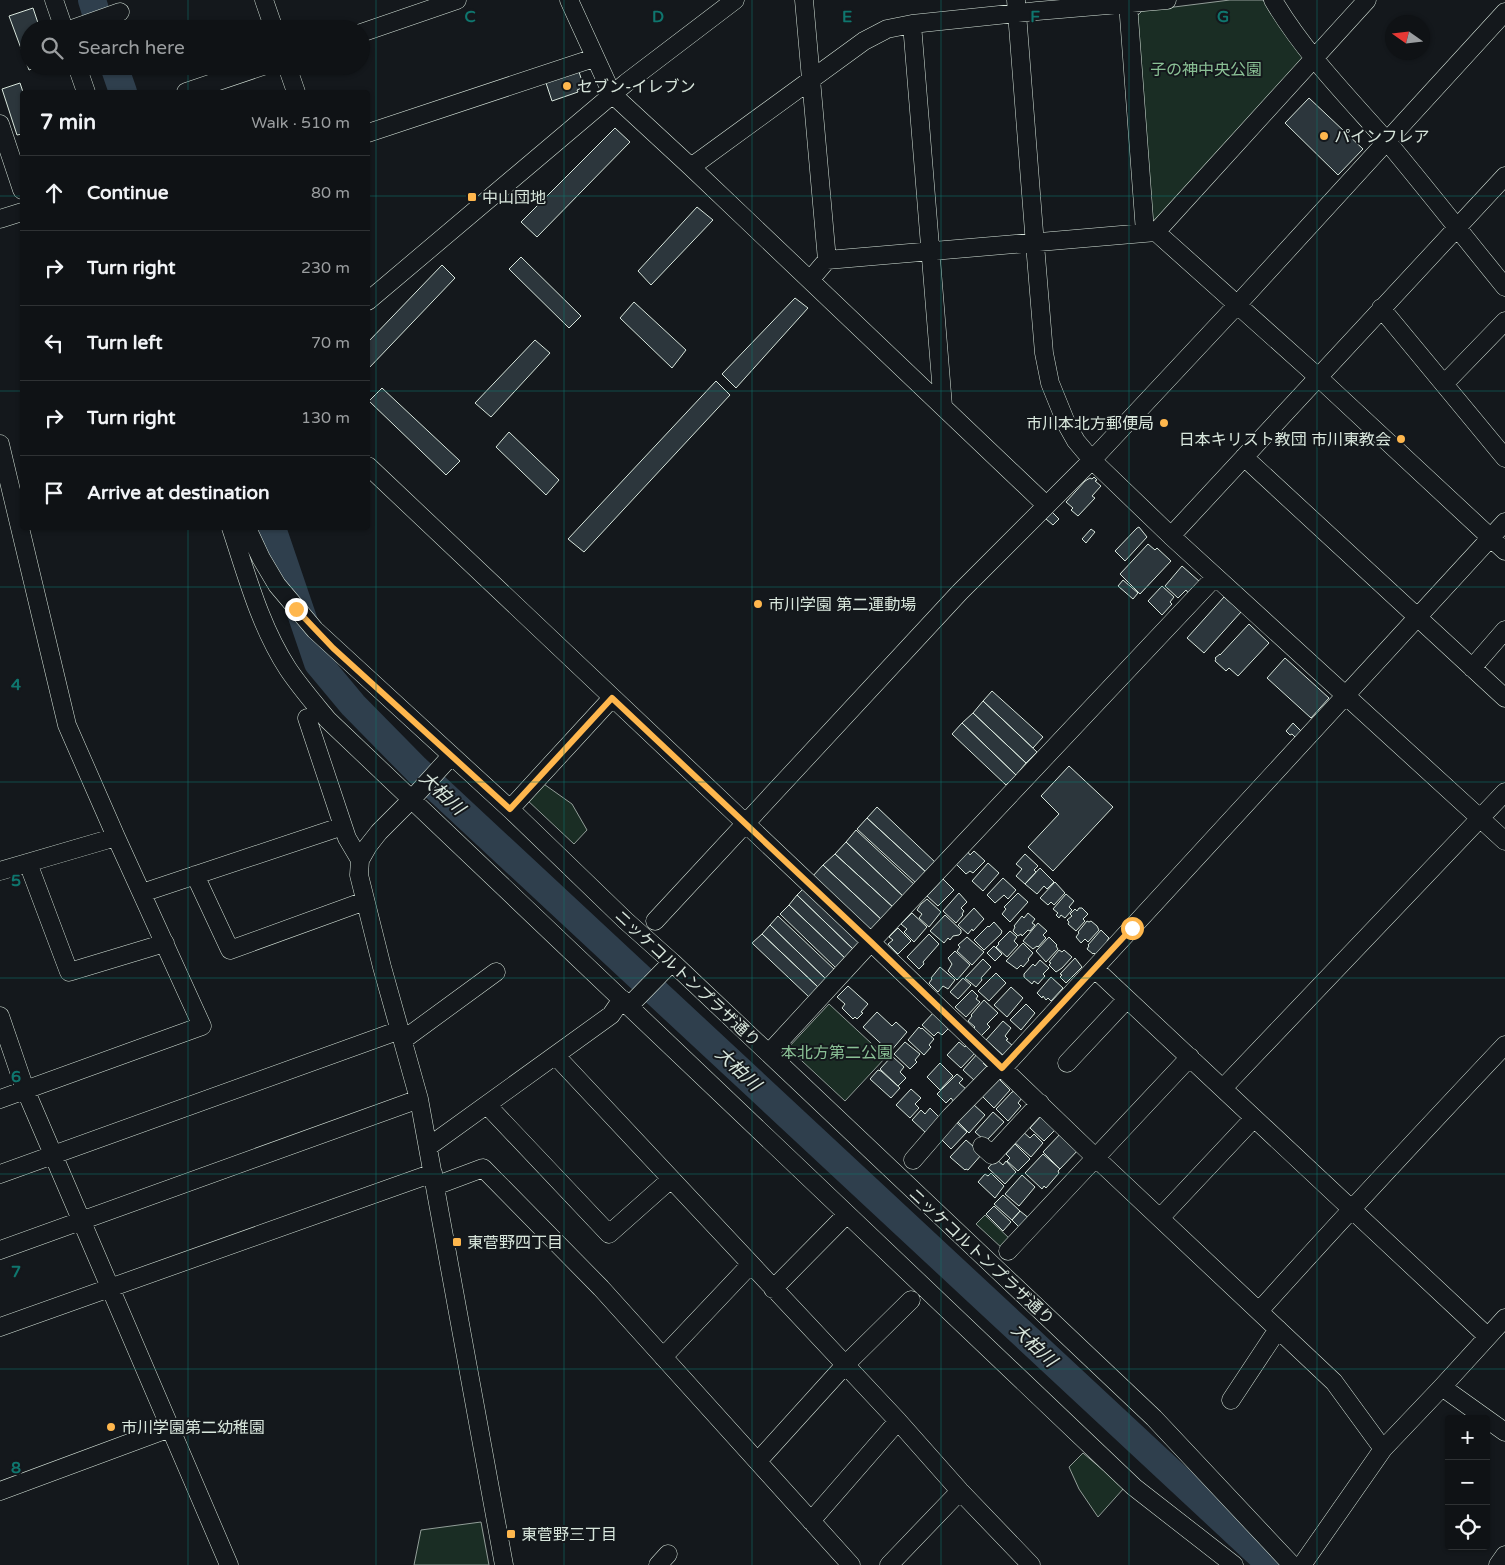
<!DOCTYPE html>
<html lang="en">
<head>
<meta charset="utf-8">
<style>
  :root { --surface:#0f1215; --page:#1d2022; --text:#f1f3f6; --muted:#9b9ea0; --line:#2f3234 }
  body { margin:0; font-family:"Varela Round","Noto Sans JP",sans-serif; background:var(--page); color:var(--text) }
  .controls { position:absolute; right:15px; bottom:15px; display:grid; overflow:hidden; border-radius:5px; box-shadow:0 1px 4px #0004 }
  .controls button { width:45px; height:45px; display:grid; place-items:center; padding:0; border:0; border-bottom:1px solid var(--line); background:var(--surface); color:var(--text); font:25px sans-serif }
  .compass { position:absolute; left:1385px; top:15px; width:45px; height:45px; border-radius:50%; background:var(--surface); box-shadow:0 1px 4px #0004; rotate:284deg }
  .stop { position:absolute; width:15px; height:15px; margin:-11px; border:4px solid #ffb74d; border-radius:50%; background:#fff }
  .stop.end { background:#ffb74d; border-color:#fff; box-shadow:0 1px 5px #0008 }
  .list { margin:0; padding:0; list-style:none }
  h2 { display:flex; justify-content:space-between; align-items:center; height:65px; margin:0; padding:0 20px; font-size:21px }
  h2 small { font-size:16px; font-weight:400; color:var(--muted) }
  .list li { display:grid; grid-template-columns:32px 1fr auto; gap:15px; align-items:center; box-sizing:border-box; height:75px; padding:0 20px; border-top:1px solid var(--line) }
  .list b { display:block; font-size:19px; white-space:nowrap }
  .list em { font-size:16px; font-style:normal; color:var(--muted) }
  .icon { flex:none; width:28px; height:28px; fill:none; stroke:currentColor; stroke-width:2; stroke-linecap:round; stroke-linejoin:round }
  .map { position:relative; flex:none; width:1505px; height:1565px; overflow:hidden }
  .search { position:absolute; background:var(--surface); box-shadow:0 1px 4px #0004; left:20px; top:20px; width:350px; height:55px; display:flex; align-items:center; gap:12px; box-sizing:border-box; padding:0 18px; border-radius:28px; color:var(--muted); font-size:19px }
  .panel { position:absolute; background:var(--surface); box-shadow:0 1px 4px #0004; left:20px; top:90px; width:350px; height:440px; border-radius:5px }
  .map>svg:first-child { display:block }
  .green { fill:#1a2d24; stroke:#939e99 }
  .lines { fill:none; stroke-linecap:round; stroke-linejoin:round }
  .river { stroke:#2f3f4d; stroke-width:28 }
  .building { fill:#2c363c; stroke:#d8e6dc }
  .minor-casing { stroke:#d8e6dc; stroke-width:19 }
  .minor { stroke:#14181c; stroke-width:18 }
  .route { stroke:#ffb74d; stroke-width:6 }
  .grid { fill:none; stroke:#0f766e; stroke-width:1; stroke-opacity:0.55 }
  .poi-dot { fill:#ffb74d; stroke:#14181c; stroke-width:2 }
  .labels { text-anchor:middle; stroke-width:4; stroke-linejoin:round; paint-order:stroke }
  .park-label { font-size:16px; fill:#8ac095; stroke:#14181c }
  .poi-label { font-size:16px; fill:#d8e6dc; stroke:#14181c; text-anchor:start }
  .street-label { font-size:16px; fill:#d8e6dc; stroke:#14181c }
  .water-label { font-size:18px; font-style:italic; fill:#d8e6dc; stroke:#14181c }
  .grid-label { font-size:16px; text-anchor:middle; font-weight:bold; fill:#0f766e; stroke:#14181c; stroke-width:4; stroke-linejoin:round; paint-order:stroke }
</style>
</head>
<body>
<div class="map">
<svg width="1505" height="1565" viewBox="0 0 1505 1565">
  <rect width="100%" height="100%" fill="#14181c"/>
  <!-- green -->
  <path class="green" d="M1230,0H1263L1306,57L1153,223H1147L1136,17L1142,11Z
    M541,782L572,804L587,830L574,844L526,799Z
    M829,1004L886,1057L845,1101L788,1048Z
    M985,1215L1011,1240L1003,1249L976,1224Z
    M1083,1453L1124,1488L1098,1517L1079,1489L1069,1467Z
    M481,1522L489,1565H414L421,1530Z"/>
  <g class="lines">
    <!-- river -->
    <path class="river" d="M92,0L101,29
      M114,66L123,92
      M272,528L318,663L353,705L416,769L1271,1565"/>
  </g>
  <!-- building -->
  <path class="building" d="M33,8L40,29H29V66H40L29,70L9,16Z
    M578,69L584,87L577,90L578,92L552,101L545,80Z
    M20,83L23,92L22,134L17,135L2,89Z
    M1309,98L1363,149L1338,175L1285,123Z
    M615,128L630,142L537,237L521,222Z
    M697,207L713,220L651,285L638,271Z
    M521,257L581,316L569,328L509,269Z
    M442,265L455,278L368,369V342Z
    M795,298L808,308L736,388L722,374Z
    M634,302L686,350L672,368L620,318Z
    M535,340L550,353L491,417L475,403Z
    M716,381L730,395L584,552L568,539Z
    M382,388L460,461L446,475L369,401Z
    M509,432L559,480L546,495L496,447Z
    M1094,477L1097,480L1095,481L1101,486L1092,496L1095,498L1078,516L1071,510L1073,508L1066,502L1085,481L1090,478L1092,479Z
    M1052,512L1059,519L1053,525L1046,519Z
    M1139,527L1147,537L1125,561L1115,551L1137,528Z
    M1091,529L1095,532L1086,543L1082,539Z
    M1148,544L1155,550L1157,548L1171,561L1140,594L1120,574Z
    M1182,566L1200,582L1189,594L1186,590L1178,598L1165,586Z
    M1123,580L1138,593L1133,599L1118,586Z
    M1162,586L1174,597L1170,602L1172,604L1162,615L1148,601Z
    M1224,597L1241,612L1204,653L1187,638Z
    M1249,624L1269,643L1238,676L1229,668L1226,671L1215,661L1216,659L1215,658L1220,654V655Z
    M1285,658L1329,698L1311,718L1267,678Z
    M992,691L1043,737L1033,748L983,701Z
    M983,701L1037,752L1026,763L973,713Z
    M973,713L1026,763L1016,775L962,723Z
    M962,723L1016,775L1006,785L952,734Z
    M1293,723L1303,733L1297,739L1292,734L1290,735L1286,731Z
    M1069,766L1113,807L1053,871L1028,847L1059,814L1041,796Z
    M877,807L936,863L927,873L867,818Z
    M867,818L927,873L917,884L857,829Z
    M856,830L915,885L904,897L846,842Z
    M846,842L904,897L894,908L835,854Z
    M974,851L985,861L973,873L970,871L966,874L956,864L968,852L970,855Z
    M835,854L894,908L882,920L823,865Z
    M1025,854L1038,866L1034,870L1036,872L1025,884L1016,876L1022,869L1016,864Z
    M988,863L999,873L983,891L972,881Z
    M823,865L882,920L871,932L812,877Z
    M1040,868L1054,882L1047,889L1044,886L1037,894L1025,884Z
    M1003,878L1016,890L1008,899L1004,895L995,903L987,895Z
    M943,879L954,890L938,906L927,896Z
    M1055,882L1065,893L1054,905L1051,902L1048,905L1040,898Z
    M805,887L862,941L854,950L797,895Z
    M959,893L967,902L961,908L964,911L962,914L963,915L956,923L943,911Z
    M1018,893L1028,902L1010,922L1002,914L1006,909L1004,907Z
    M1066,894L1074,901L1069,907L1072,910L1065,918L1061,915L1059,918L1056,915L1058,913L1053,909Z
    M797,895L854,950L846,959L789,905Z
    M927,899L941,912L929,927L919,918L922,914L917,910L921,904Z
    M789,905L846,959L836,968L780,914Z
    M974,908L984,919L973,931L972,929L968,934L958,925Z
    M1079,908H1082L1088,914L1083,919L1085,921L1076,931L1068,924L1069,922L1067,920L1072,916L1070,914L1075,909L1077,911Z
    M912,913L927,927L914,942L904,932L907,929L901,924Z
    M1028,913L1035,919L1032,923L1035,925L1030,931L1028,930L1022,936L1021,934L1018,936L1013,931L1015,927L1014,926L1022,916L1024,918Z
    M945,915L961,930V933L959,935L953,936L950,940L948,938L944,943L930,931Z
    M778,916L835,970L826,979L770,925Z
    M1087,921L1089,922L1091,921L1097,926L1099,930L1088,942L1085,939L1081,943L1076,937L1079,933L1078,932Z
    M994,922L1002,931L1001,934L984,950L974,940L988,926L989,927Z
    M1038,923L1047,931L1043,935L1046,938L1038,947L1037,946L1033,949L1023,941Z
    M770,925L826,979L818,987L762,934Z
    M898,928L911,941L898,954L888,944L893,940L889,937Z
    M1101,930L1109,938L1107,941L1110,943L1096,955L1094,953L1093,954L1087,949L1089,946L1088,945Z
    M1010,931L1017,937L1014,941L1018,945L1007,957L996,947L999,944L998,943Z
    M762,934L818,987L809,997L752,943Z
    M929,934L939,944L923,962L924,964L919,969L907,957Z
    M967,937L984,952L972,965L957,951L960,947L958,945Z
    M1049,937L1057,945L1056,946L1058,949L1046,962L1036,951Z
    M1023,943L1033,953L1028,959L1029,960L1023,967L1021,965L1017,969L1006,961Z
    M994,946L1002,954L995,961L987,953Z
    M1059,950L1062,952L1064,950L1072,957L1062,968L1056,972L1049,965L1051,963L1049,962Z
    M955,951L970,965L957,980L948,971L952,964L948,958Z
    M1075,958L1082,967L1066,983L1060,977L1062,975L1060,974Z
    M983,959L991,967L981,978L982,980L976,987L965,978Z
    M1040,960L1049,968L1043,974L1045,976L1038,984L1034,981L1032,984L1024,977V974L1033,964L1035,966Z
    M940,967L955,980L948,989L943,986L938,992L929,983L932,979L931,978Z
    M996,973L1006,983L989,1001L978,991Z
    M1051,977L1063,988L1051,1001L1048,998L1046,1000L1043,996L1042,998L1037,993Z
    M963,978L971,985L958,999L950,992Z
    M848,986L868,1004L861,1012L863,1013L857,1019L855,1017L853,1019L842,1008L845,1004L837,997Z
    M1011,987L1023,998L1007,1017L994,1005Z
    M972,990L978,996L976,999L980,1002L966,1017L955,1007Z
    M984,1000L998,1013L987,1024L990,1027L980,1037L972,1030L975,1027L968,1021L972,1016L971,1015Z
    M1026,1004L1035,1013L1021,1030L1010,1020Z
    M877,1012L892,1026L896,1022L907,1032L890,1052L863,1027Z
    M934,1012L950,1027L942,1035L938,1032L934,1036L922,1025Z
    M1003,1021L1011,1028L1005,1036L1008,1039L1006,1040L1013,1046L1004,1056L986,1040Z
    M919,1027L921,1029L922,1028L934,1039L929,1045L931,1047L924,1055L908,1040Z
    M905,1042L920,1054L915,1060L917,1062L910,1069L894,1054Z
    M959,1042L965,1047L967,1044L976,1052L961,1068L947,1055Z
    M978,1053L986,1060L983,1063L987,1067L975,1081L963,1070Z
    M892,1056L904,1067L900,1072L906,1078L898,1086L880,1069Z
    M940,1063L953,1076L940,1090L927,1077Z
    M878,1070L881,1071L900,1088L891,1098L870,1079Z
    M957,1074L963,1079L959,1083L966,1089L954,1102L951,1098L946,1103L937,1094Z
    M998,1078L1010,1090L994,1108L982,1096Z
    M911,1089L921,1098L915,1104L919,1108L910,1118L896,1105Z
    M1015,1091L1022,1098L1018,1103L1021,1106L1008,1121L996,1109L1012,1092Z
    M973,1104L985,1115L969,1133L957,1121Z
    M930,1108L940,1118L926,1133L912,1120L921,1110L925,1114Z
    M993,1112L1004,1122L987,1140H984L975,1132Z
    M1042,1115L1056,1129L1044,1141L1030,1128Z
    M956,1122L967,1132L951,1149L941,1139Z
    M1022,1131L1030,1138L1034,1134L1043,1143L1031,1157L1013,1141Z
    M1062,1132L1080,1148L1060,1169L1043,1152Z
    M966,1140L982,1154L968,1170L966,1169L965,1170L950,1157Z
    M1015,1144L1030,1159L1018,1171L1007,1161L1010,1158L1006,1154Z
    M1043,1154L1060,1169L1058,1171L1059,1173L1046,1188L1044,1186L1042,1189L1025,1173Z
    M996,1159L1003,1165L1006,1161L1016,1172L1005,1184L988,1168Z
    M991,1173L1004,1186L995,1198L978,1182L985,1174L988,1176Z
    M1022,1175L1035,1187L1019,1206L1005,1194Z
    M1003,1195L1020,1211L1012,1220L994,1204Z
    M994,1206L1011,1222L1003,1231L986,1214Z
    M1020,1211L1030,1219L1022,1230L1012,1220Z"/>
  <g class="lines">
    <defs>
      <path id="minor" d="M54,0L64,29
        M264,0L274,29
        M569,0L612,94L691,167L1046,505
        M804,0L827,260L810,280
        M1016,0L1034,232L1044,353L1050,383L1067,425L1076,441L1092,460L1171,536L1505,841
        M1273,0C1303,51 1346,95 1385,139C1426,188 1465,238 1505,287
        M1128,3L1145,232
        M912,24L943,406
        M72,29L120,12
        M361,33L457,0
        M77,66L86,92
        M287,66L296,92
        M186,92L263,66
        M0,124L22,190
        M368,133L594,58
        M691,167L864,41L887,29L912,24L1037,11L1167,0
        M0,219L22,212
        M1156,232L1318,377L1505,551
        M827,260L1156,232L1367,0
        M368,301L626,83L735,0
        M1381,308L1505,458
        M1444,384L1505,321
        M0,444L67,725L116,837L202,1026L0,1099
        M1244,457L1505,698
        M368,466L871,942L1096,1158L1334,1382L1383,1449
        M231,528C247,576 260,626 288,669C300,687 314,703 328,720L1134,1487L1234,1565
        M247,528L261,558L277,585L315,630L510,809L626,921L672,962L1154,1418L1292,1565
        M1171,536L1505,176
        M1472,668L1505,630
        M307,718L347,838L360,860
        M451,756L412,799L379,832L368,846L360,860L359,875L382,967L419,1099L504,1565
        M510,809L612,698
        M28,863L69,972L165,943
        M0,871L116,837
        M195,875L230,950L365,901
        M142,893L343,826
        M655,921L960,592L1092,460L1237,305L1505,12
        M1095,969L1487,1336
        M629,1006L672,962
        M0,1016L25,1089L229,1565
        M403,1040L496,972
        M769,1053L871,942L1215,577
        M556,1056L898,1421L960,1491L1031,1565
        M1067,1063L1127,999
        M1223,1088L1505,792
        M487,1105L609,1234L671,1179
        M982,1146L992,1155L1040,1103
        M428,1147L611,1015L622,999
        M913,1160L951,1116L997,1069L1003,1068L1505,522
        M0,1174L400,1030
        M435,1186L483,1168L601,1288L851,1565
        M1160,1218L1254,1118
        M0,1250L419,1099
        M1008,1251L1190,1057
        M773,1289L847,1214
        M1259,1311C1340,1221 1422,1133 1505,1045
        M0,1327L433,1173
        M663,1357L751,1264
        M1442,1387L1505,1432
        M1231,1400L1278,1329
        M758,1461L845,1365L911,1300
        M0,1491L170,1428
        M811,1521L898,1421
        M658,1565L668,1554
        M889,1565L960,1491
        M1302,1565L1383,1449L1442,1387L1505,1318
        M1498,1565L1505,1555"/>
    </defs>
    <!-- minor casing -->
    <use href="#minor" class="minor-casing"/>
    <!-- minor -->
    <use href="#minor" class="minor"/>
  </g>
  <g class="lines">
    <!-- route -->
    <path class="route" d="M296,609L333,648L510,809L612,698L871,942L1002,1068L1132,928"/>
  </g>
  <!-- grid -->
  <path class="grid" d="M188,0V29M376,0V1565M564,0V1565M752,0V1565M941,0V1565M1129,0V1565M1317,0V1565M188,66V92M0,196H22M368,196H1505M0,391H22M368,391H1505M188,528V1565M0,587H1505M0,782H1505M0,978H1505M0,1174H1505M0,1369H1505"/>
  <!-- markers -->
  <g class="poi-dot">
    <circle cx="567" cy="86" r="5"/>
    <circle cx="1324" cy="136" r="5"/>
    <rect x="467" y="192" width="10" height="10" rx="2.5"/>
    <circle cx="1164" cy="423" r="5"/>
    <circle cx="1401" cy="439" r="5"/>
    <circle cx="758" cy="604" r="5"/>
    <rect x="452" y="1237" width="10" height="10" rx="2.5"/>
    <circle cx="111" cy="1427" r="5"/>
    <rect x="506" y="1529" width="10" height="10" rx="2.5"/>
  </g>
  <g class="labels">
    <!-- park labels -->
    <g class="park-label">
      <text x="1206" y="75">子の神中央公園</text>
      <text x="837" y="1058">本北方第二公園</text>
    </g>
    <!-- poi labels -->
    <g class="poi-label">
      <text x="577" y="92">セブン-イレブン</text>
      <text x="1334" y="142">パインフレア</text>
      <text x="482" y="203">中山団地</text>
      <text x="1154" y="429" text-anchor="end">市川本北方郵便局</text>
      <text x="1391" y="445" text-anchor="end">日本キリスト教団 市川東教会</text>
      <text x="768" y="610">市川学園 第二運動場</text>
      <text x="467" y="1248">東菅野四丁目</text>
      <text x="121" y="1433">市川学園第二幼稚園</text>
      <text x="521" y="1540">東菅野三丁目</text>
    </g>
    <!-- street labels -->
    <g class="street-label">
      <text transform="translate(688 978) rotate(43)" y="6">ニッケコルトンプラザ通り</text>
      <text transform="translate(982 1256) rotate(43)" y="6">ニッケコルトンプラザ通り</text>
    </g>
    <!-- water labels -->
    <g class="water-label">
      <text transform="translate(442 793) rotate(43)" y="6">大柏川</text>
      <text transform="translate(738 1069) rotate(43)" y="6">大柏川</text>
      <text transform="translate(1034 1345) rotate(43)" y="6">大柏川</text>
    </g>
  </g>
  <g class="grid-label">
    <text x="470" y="22">C</text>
    <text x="658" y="22">D</text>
    <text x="847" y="22">E</text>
    <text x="1035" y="22">F</text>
    <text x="1223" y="22">G</text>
    <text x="16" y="690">4</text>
    <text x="16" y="886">5</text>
    <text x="16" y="1082">6</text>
    <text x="16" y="1277">7</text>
    <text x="16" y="1473">8</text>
  </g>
</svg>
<div class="controls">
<button>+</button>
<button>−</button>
<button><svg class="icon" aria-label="locate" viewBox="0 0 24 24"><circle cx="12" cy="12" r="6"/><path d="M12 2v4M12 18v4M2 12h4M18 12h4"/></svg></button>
</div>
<svg class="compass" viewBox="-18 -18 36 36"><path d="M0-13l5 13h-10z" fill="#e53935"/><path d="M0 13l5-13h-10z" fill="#9b9ea0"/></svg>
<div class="stop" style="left:1132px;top:928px"></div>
<div class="stop end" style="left:296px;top:609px"></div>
<div class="search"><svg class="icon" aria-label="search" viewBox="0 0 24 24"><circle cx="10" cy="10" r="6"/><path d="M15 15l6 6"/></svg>Search here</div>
<section class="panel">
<h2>7 min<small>Walk · 510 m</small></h2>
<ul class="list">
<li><svg class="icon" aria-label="ahead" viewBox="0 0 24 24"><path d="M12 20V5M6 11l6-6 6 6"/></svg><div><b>Continue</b></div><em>80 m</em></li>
<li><svg class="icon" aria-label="right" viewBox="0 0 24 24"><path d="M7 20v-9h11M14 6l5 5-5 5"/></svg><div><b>Turn right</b></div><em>230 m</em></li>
<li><svg class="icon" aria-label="left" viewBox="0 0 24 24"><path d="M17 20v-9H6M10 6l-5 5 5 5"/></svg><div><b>Turn left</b></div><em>70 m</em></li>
<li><svg class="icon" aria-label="right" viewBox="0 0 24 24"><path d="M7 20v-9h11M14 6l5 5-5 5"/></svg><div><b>Turn right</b></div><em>130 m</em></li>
<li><svg class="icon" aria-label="arrive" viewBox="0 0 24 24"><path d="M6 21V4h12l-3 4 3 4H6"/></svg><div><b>Arrive at destination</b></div></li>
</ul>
</section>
</div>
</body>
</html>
